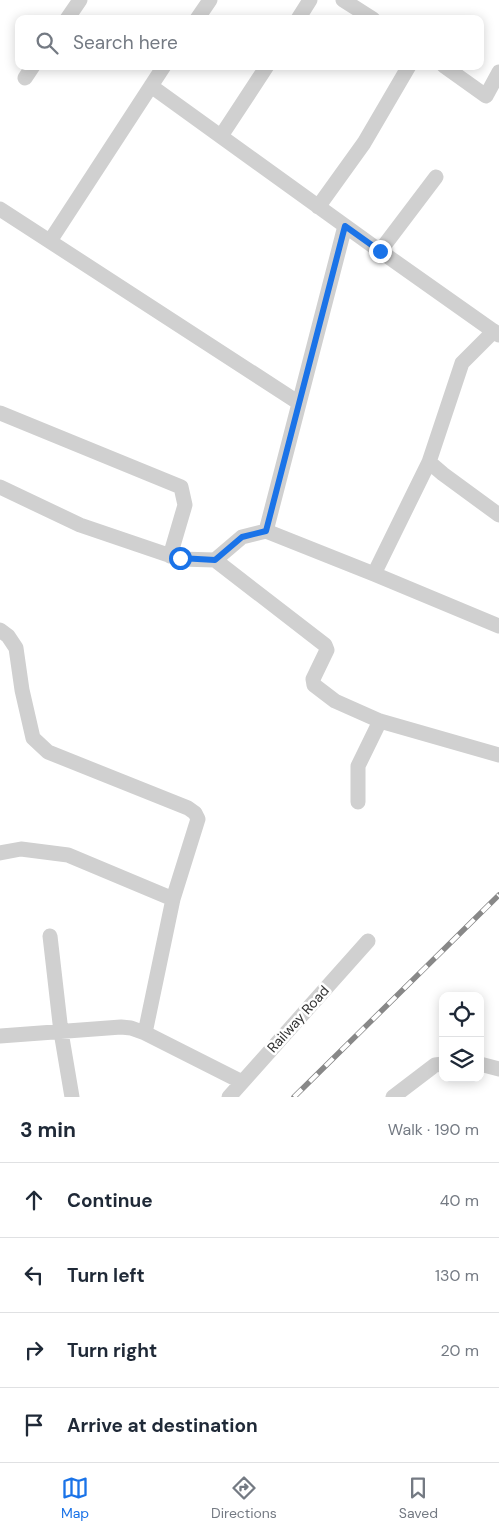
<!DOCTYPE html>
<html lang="en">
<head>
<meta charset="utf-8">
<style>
  :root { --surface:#fff; --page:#f2f2f3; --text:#1f2937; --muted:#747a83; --line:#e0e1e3; --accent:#1a73e8 }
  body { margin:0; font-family:"DM Sans",sans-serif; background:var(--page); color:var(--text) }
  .controls { position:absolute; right:15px; bottom:15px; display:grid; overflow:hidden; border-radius:10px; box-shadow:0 2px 12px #0003 }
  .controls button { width:45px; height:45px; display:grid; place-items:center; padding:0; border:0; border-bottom:1px solid var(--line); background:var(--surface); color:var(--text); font:25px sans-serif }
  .stop { position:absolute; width:15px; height:15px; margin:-11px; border:4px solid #1a73e8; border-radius:50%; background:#fff }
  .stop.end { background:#1a73e8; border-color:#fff; box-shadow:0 1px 5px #0008 }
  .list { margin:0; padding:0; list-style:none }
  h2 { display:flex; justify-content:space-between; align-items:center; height:65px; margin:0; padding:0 20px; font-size:21px }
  h2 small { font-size:16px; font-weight:400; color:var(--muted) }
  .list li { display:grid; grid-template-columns:32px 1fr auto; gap:15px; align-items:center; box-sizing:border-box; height:75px; padding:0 20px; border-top:1px solid var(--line) }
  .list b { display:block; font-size:19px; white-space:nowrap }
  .list em { font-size:16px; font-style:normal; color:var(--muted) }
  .icon { flex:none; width:28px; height:28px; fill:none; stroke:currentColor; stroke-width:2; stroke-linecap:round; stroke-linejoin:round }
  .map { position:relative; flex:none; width:499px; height:1097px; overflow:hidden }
  .search { position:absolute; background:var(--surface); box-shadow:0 2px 12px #0003; left:15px; right:15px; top:15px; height:55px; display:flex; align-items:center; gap:12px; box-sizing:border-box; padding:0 18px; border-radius:10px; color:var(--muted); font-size:19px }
  .sheet { height:365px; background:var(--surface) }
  nav { display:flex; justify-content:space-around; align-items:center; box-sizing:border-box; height:70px; border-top:1px solid var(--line); background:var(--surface); font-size:14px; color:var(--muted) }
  nav a { display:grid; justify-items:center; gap:2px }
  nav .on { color:var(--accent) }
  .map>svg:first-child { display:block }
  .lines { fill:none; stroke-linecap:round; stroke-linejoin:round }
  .minor { stroke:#d0d0d0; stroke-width:15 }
  .rail-casing { stroke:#888; stroke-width:5.5 }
  .rail { stroke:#fff; stroke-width:4; stroke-dasharray:11; stroke-linecap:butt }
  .route { stroke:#1a73e8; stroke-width:6 }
  .labels { text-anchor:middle; stroke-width:5; stroke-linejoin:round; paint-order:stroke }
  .street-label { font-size:14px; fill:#333; stroke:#fff }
</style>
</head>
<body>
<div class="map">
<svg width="499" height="1097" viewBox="0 0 499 1097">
  <rect width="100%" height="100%" fill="#fff"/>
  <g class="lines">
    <!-- minor -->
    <path class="minor" d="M343,0L373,19
      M67,19L80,0
      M197,19L210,0
      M298,19L310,0
      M444,66L486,96L499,72
      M25,78L33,66
      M151,86L380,251L499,335
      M221,136L267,66
      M318,207L364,143L409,66
      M0,209L299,403
      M50,241L164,66
      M380,251L436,177
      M0,413L181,487L185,505L170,556
      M429,462L443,474L499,515
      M0,487L80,525L180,559L215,560L242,537L266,531L374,574L499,626
      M266,531L345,226
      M215,560L325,645L327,650L313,679L314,685L335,701L380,721L499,755
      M374,574L429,462L462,363L494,331
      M0,630L8,636L16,648L22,690L33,738L48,752L188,808L195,813L198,819L173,899L145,1033
      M358,802V766L380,721
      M0,853L21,849L68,855L173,899
      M50,936L61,1032L72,1097
      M0,1036L121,1027L131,1028L145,1033L242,1082
      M480,1064L499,1069
      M229,1097L368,941
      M393,1097L435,1065L443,1064"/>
    <defs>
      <path id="rail" d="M294,1097L499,895"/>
    </defs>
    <!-- rail casing -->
    <use href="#rail" class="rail-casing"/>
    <!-- rail -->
    <use href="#rail" class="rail"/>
  </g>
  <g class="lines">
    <!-- route -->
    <path class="route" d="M180,558L215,560L242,537L266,531L345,226L380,251"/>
  </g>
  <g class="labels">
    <!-- street labels -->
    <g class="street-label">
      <text transform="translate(298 1019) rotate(-48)" y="5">Railway Road</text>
    </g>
  </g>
</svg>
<div class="controls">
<button><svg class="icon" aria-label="locate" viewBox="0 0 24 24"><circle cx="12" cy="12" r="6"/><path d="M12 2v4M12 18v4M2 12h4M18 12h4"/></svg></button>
<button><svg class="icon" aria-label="layers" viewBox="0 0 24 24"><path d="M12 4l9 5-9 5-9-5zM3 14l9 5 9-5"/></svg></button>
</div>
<div class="stop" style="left:180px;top:558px"></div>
<div class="stop end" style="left:380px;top:251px"></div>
<div class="search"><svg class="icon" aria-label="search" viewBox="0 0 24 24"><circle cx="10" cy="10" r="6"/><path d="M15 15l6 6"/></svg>Search here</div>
</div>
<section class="sheet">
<h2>3 min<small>Walk · 190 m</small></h2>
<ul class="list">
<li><svg class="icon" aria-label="ahead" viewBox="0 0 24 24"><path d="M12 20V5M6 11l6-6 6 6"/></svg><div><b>Continue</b></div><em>40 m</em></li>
<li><svg class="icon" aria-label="left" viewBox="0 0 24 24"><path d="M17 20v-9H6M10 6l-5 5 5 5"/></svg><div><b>Turn left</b></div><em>130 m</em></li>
<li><svg class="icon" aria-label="right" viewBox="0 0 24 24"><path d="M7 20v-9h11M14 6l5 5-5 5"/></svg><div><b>Turn right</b></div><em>20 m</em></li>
<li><svg class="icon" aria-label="arrive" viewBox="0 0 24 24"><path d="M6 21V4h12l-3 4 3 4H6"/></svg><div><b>Arrive at destination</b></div></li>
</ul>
</section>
<nav>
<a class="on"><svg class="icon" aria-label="map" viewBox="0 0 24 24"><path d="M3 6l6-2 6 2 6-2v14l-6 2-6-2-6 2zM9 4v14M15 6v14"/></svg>Map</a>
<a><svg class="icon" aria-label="directions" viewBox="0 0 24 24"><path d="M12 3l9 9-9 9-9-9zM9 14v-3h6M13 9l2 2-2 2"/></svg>Directions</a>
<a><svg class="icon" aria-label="saved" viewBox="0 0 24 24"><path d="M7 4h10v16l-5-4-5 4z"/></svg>Saved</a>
</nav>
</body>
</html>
